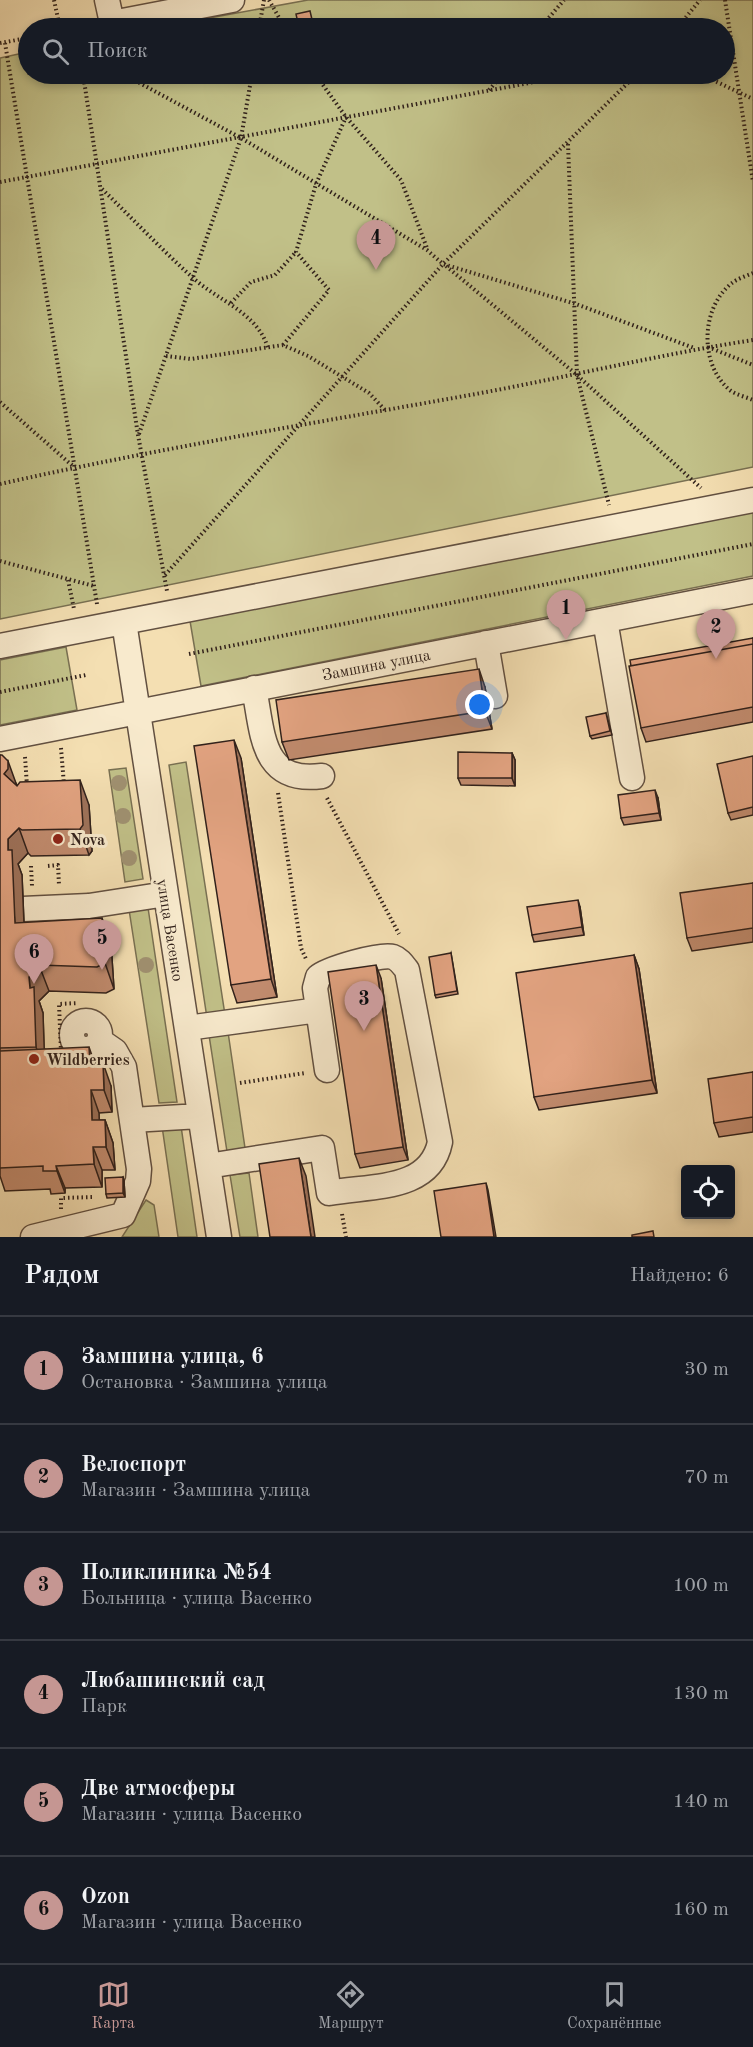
<!DOCTYPE html>
<html lang="ru">
<head>
<meta charset="utf-8">
<style>
  :root { --surface:#171b24; --page:#20242c; --text:#f1f3f6; --muted:#9ea1a6; --line:#363941; --accent:#c59692 }
  body { margin:0; font-family:"Old Standard TT",serif; background:var(--page); color:var(--text) }
  .controls { position:absolute; right:18px; bottom:18px; display:grid; overflow:hidden; border-radius:6px; box-shadow:0 3px 9px #0003 }
  .controls button { width:54px; height:54px; display:grid; place-items:center; padding:0; border:0; border-bottom:2px solid var(--line); background:var(--surface); color:var(--text); font:30px sans-serif }
  .you { position:absolute; left:480px; top:705px; width:21px; height:21px; margin:-15px; border:4px solid #fff; border-radius:50%; background:#1a73e8; box-shadow:0 0 0 9px #1a73e833 }
  .badge { display:grid; place-items:center; width:39px; height:39px; border-radius:50%; background:var(--accent); color:#111; font-size:20px; font-weight:700 }
  .pin { position:absolute; translate:-50% -50px; filter:drop-shadow(0 2px 3px #0008) }
  .pin::after { content:''; position:absolute; top:32px; width:21px; height:18px; background:inherit; clip-path:polygon(0 0,100% 0,50% 100%) }
  .list { margin:0; padding:0; list-style:none }
  h2 { display:flex; justify-content:space-between; align-items:center; height:78px; margin:0; padding:0 24px; font-size:26px }
  h2 small { font-size:20px; font-weight:400; color:var(--muted) }
  .list li { display:grid; grid-template-columns:39px 1fr auto; gap:18px; align-items:center; box-sizing:border-box; height:108px; padding:0 24px; border-top:2px solid var(--line) }
  .list b { display:block; font-size:22px; white-space:nowrap }
  .list p { margin:0; font-size:20px; white-space:nowrap; color:var(--muted) }
  .list em { font-size:20px; font-style:normal; color:var(--muted) }
  .icon { flex:none; width:33px; height:33px; fill:none; stroke:currentColor; stroke-width:2; stroke-linecap:round; stroke-linejoin:round }
  .map { position:relative; flex:none; width:753px; height:1237px; overflow:hidden }
  .search { position:absolute; background:var(--surface); box-shadow:0 3px 9px #0003; left:18px; right:18px; top:18px; height:66px; display:flex; align-items:center; gap:15px; box-sizing:border-box; padding:0 21px; border-radius:33px; color:var(--muted); font-size:22px }
  .sheet { height:726px; background:var(--surface) }
  nav { display:flex; justify-content:space-around; align-items:center; box-sizing:border-box; height:84px; border-top:2px solid var(--line); background:var(--surface); font-size:16px; color:var(--muted) }
  nav a { display:grid; justify-items:center; gap:3px }
  nav .on { color:var(--accent) }
  .map>svg:first-child { display:block }
  .green { fill:#c1c088; stroke:#797052; stroke-width:1.5 }
  .lines { fill:none; stroke-linecap:round; stroke-linejoin:round }
  .minor-casing { stroke:#625041; stroke-width:27 }
  .path { stroke:#31211b; stroke-width:4; stroke-dasharray:1.5 3; stroke-linecap:butt }
  .minor { stroke:#f8eacd; stroke-width:24 }
  .tree { fill:#a09171 }
  .wall { fill:#c28c6f; stroke:#31211b; stroke-width:1.5 }
  .shaded-wall { fill:#9e725a; stroke:#31211b; stroke-width:1.5 }
  .building { fill:#e2a381; stroke:#31211b; stroke-width:1.5 }
  .poi-dot { fill:#8f2418; stroke:#f8eacd; stroke-width:2 }
  .labels { text-anchor:middle; stroke-width:6; stroke-linejoin:round; paint-order:stroke }
  .street-label { font-size:16px; fill:#31211b; stroke:#f8eacd }
  .poi-label { font-size:16px; font-weight:bold; fill:#31211b; stroke:#f8eacd; text-anchor:start }
</style>
</head>
<body>
<div class="map">
<svg width="753" height="1237" viewBox="0 0 753 1237">
  <rect width="100%" height="100%" fill="#f4dfb2"/>
  <filter id="stains"><feTurbulence type="fractalNoise" baseFrequency=".00333" numOctaves="4"/><feColorMatrix values="0 0 0 0 .2 0 0 0 0 .09 0 0 0 0 .02 0 0 0 .5 -.17"/></filter>
  <radialGradient id="worn" r=".72"><stop offset=".6" stop-color="#630" stop-opacity="0"/><stop offset="1" stop-color="#630" stop-opacity=".3"/></radialGradient>
  <!-- green -->
  <path class="green" d="M308,0H753V467L0,619V58L28,52V74H724V28H155Z
    M753,512V576L201,686L190,621Z
    M66,647L77,710L0,725V660Z
    M186,762L225,1015L207,1018L169,765Z
    M126,768L143,879L125,882L109,770Z
    M147,901L177,1102L159,1103L128,903Z
    M228,1032L246,1155L228,1158L209,1035Z
    M162,1126H181L197,1237H178Z
    M249,1173L258,1237H240L230,1175Z
    M146,1200L154,1205L159,1237H122Z"/>
  <g class="lines">
    <defs>
      <path id="minor" d="M107,0L112,23L232,0
        M605,620L632,778
        M124,622L219,1237
        M486,643L495,696
        M0,646L753,500
        M254,688C263,734 261,784 322,776
        M0,739L753,591
        M23,909L89,906L166,894
        M72 1035a14 14 0 1 1 28 0a14 14 0 1 1-28 0Z
        M187,1028L318,1010
        M132,1120L200,1116
        M208,1166L322,1148L329,1193C370,1185 430,1192 440,1142L407,970C403,965 399,959 393,957C381,953 327,969 318,977L315,988L327,1070
        M33,1237L123,1215L138,1181L139,1169L124,1067L115,1051L99,1040"/>
    </defs>
    <!-- minor casing -->
    <use href="#minor" class="minor-casing"/>
    <!-- path -->
    <path class="path" d="M54,0L60,28
      M269,0L285,28
      M725,0L753,182
      M259,28L264,0
      M540,28L564,0
      M677,28L700,0
      M0,43L28,38
      M5,43L97,604
      M83,74L138,435L167,591
      M123,74L241,138L427,250L443,264L576,304L694,348
      M315,74L346,117L401,180L427,248
      M700,74L753,99
      M489,90L503,74
      M568,144L577,375L609,505
      M0,182L577,74
      M102,189C132,218 161,249 192,277C218,301 257,312 268,348
      M446,266L577,375L701,488
      M753,273C746,276 737,279 732,283C700,308 699,366 731,391C737,395 746,397 753,400
      M231,303L251,282L275,275L296,252
      M283,345L329,290L296,252L316,184L346,117
      M708,347L753,365
      M166,356L191,359L283,345L308,356L369,393L385,410
      M0,402L74,467
      M139,434L241,138L252,74
      M0,484C160,448 321,422 481,393C572,376 662,354 753,340
      M0,561L94,586
      M165,575L443,264L637,74
      M68,580L74,609
      M189,654L753,544
      M0,692L86,675
      M61,748L64,785
      M25,757L27,786
      M278,793L301,948L306,959
      M327,798L399,934
      M31,866L32,886
      M48,866L58,865L59,885
      M61,1052L59,1004L78,1003
      M240,1083L305,1073
      M61,1209V1198L94,1197
      M342,1214L346,1237"/>
    <!-- minor -->
    <use href="#minor" class="minor"/>
  </g>
  <!-- trees -->
  <g class="tree">
    <circle cx="119" cy="783" r="8"/>
    <circle cx="123" cy="816" r="8"/>
    <circle cx="129" cy="858" r="8"/>
    <circle cx="146" cy="965" r="8"/>
  </g>
  <!-- wall -->
  <path class="wall" d="M753,638V722L646,742L641,728Z
    M485,687L492,729L289,760L282,742Z
    M606,713L612,735L592,739L590,736Z
    M512,753L515,760V786L461,785L458,778Z
    M0,755L17,785L89,805L92,851L89,855L31,856L28,853L18,864L22,875L24,923L111,943L114,989L106,993L49,991L39,1001L43,1013L44,1049L95,1063L111,1086L112,1112L99,1113V1120H105L113,1143L115,1170H102V1187L65,1188V1193L51,1194L50,1189L5,1191L0,1176Z
    M753,756V815L731,820L728,813Z
    M241,758L277,997L237,1003L231,985Z
    M658,798L661,820L624,825L621,818Z
    M753,883V942L692,951L687,938Z
    M580,907L584,935L534,942L532,935Z
    M451,953L458,994L436,998L435,995Z
    M634,955L639,969L657,1093L539,1110L534,1097Z
    M381,978L408,1160L360,1168L355,1154Z
    M753,1072V1132L719,1137L714,1123Z
    M123,1177L124,1181L125,1197L107,1198L106,1194Z"/>
  <!-- shaded-wall -->
  <path class="shaded-wall" d="M479,669L485,687L492,729L485,711Z
    M234,740L241,758L277,997L271,979Z
    M512,753L515,760V786L512,778Z
    M8,761L17,786L4,774Z
    M80,780L89,805L92,851L89,855L80,829Z
    M655,790L658,798L661,820L659,813Z
    M19,828L28,853L18,864L22,875L25,949L15,923L8,850V839Z
    M578,900L580,907L584,935L582,927Z
    M102,918L111,943L114,989L105,963Z
    M634,955L639,969L657,1093L652,1080Z
    M39,965L49,991L39,1001L43,1013L45,1072L36,1047L30,988L29,977Z
    M376,965L381,978L408,1160L403,1147Z
    M89,1047L97,1070L90,1063Z
    M103,1063L111,1086L112,1112L104,1090Z
    M91,1090L99,1113L100,1143L92,1120Z
    M105,1120L113,1143L115,1170L106,1147Z
    M93,1147L102,1170V1187L94,1164Z
    M299,1158L306,1176L315,1237H311Z
    M56,1166L65,1188V1193L57,1171Z
    M123,1177L124,1181L125,1197L123,1193Z
    M486,1183L488,1190L496,1237H494Z"/>
  <!-- building -->
  <path class="building" d="M310,11L314,28H299L296,14Z
    M753,638V644L631,666L630,660Z
    M753,644V707L641,728L629,666Z
    M479,669L485,711L282,742L276,700Z
    M606,713L610,731L590,736L586,717Z
    M234,740L271,979L231,985L194,746Z
    M458,752L512,753V778H458Z
    M0,755H2L8,761V769L4,774L17,786L20,782L80,780L83,825L80,829L22,830L19,828L8,839V850H12L15,923L102,918L105,963L97,967L39,965L29,977L30,988L34,987L36,1047L0,1048Z
    M753,756V807L728,813L717,764Z
    M655,790L659,813L621,818L618,795Z
    M753,883V928L687,938L680,893Z
    M578,900L582,927L532,935L527,907Z
    M451,953L457,991L435,995L429,957Z
    M634,955L652,1080L534,1097L516,973Z
    M376,965L403,1147L355,1154L328,972Z
    M89,1047L90,1063H103L104,1090H91L92,1120H105L106,1147H93L94,1164L56,1166L57,1171H43V1166L0,1168V1051Z
    M753,1072V1117L714,1123L708,1079Z
    M299,1158L311,1237H270L259,1164Z
    M123,1177V1193L106,1194L105,1178Z
    M486,1183L494,1237H441L434,1191Z
    M653,1231L654,1237H632V1235Z"/>
  <!-- markers -->
  <g class="poi-dot">
    <circle cx="58" cy="839" r="6"/>
    <circle cx="34" cy="1059" r="6"/>
  </g>
  <g class="labels">
    <!-- street labels -->
    <g class="street-label">
      <text transform="translate(376 664) rotate(-11)" y="6">Замшина улица</text>
      <text transform="translate(171 930) rotate(81)" y="6">улица Васенко</text>
    </g>
    <!-- poi labels -->
    <g class="poi-label">
      <text x="70" y="845">Nova</text>
      <text x="46" y="1065">Wildberries</text>
    </g>
  </g>
  <rect width="100%" height="100%" filter="url(#stains)"/>
  <rect width="100%" height="100%" fill="url(#worn)"/>
</svg>
<div class="controls">
<button><svg class="icon" aria-label="locate" viewBox="0 0 24 24"><circle cx="12" cy="12" r="6"/><path d="M12 2v4M12 18v4M2 12h4M18 12h4"/></svg></button>
</div>
<div class="you"></div>
<div class="pin badge" style="left:566px;top:640px">1</div>
<div class="pin badge" style="left:716px;top:659px">2</div>
<div class="pin badge" style="left:364px;top:1031px">3</div>
<div class="pin badge" style="left:376px;top:270px">4</div>
<div class="pin badge" style="left:102px;top:970px">5</div>
<div class="pin badge" style="left:34px;top:984px">6</div>
<div class="search"><svg class="icon" aria-label="search" viewBox="0 0 24 24"><circle cx="10" cy="10" r="6"/><path d="M15 15l6 6"/></svg>Поиск</div>
</div>
<section class="sheet">
<h2>Рядом<small>Найдено: 6</small></h2>
<ul class="list">
<li><span class="badge">1</span><div><b>Замшина улица, 6</b><p>Остановка · Замшина улица</p></div><em>30 m</em></li>
<li><span class="badge">2</span><div><b>Велоспорт</b><p>Магазин · Замшина улица</p></div><em>70 m</em></li>
<li><span class="badge">3</span><div><b>Поликлиника №54</b><p>Больница · улица Васенко</p></div><em>100 m</em></li>
<li><span class="badge">4</span><div><b>Любашинский сад</b><p>Парк</p></div><em>130 m</em></li>
<li><span class="badge">5</span><div><b>Две атмосферы</b><p>Магазин · улица Васенко</p></div><em>140 m</em></li>
<li><span class="badge">6</span><div><b>Ozon</b><p>Магазин · улица Васенко</p></div><em>160 m</em></li>
</ul>
</section>
<nav>
<a class="on"><svg class="icon" aria-label="map" viewBox="0 0 24 24"><path d="M3 6l6-2 6 2 6-2v14l-6 2-6-2-6 2zM9 4v14M15 6v14"/></svg>Карта</a>
<a><svg class="icon" aria-label="directions" viewBox="0 0 24 24"><path d="M12 3l9 9-9 9-9-9zM9 14v-3h6M13 9l2 2-2 2"/></svg>Маршрут</a>
<a><svg class="icon" aria-label="saved" viewBox="0 0 24 24"><path d="M7 4h10v16l-5-4-5 4z"/></svg>Сохранённые</a>
</nav>
</body>
</html>
